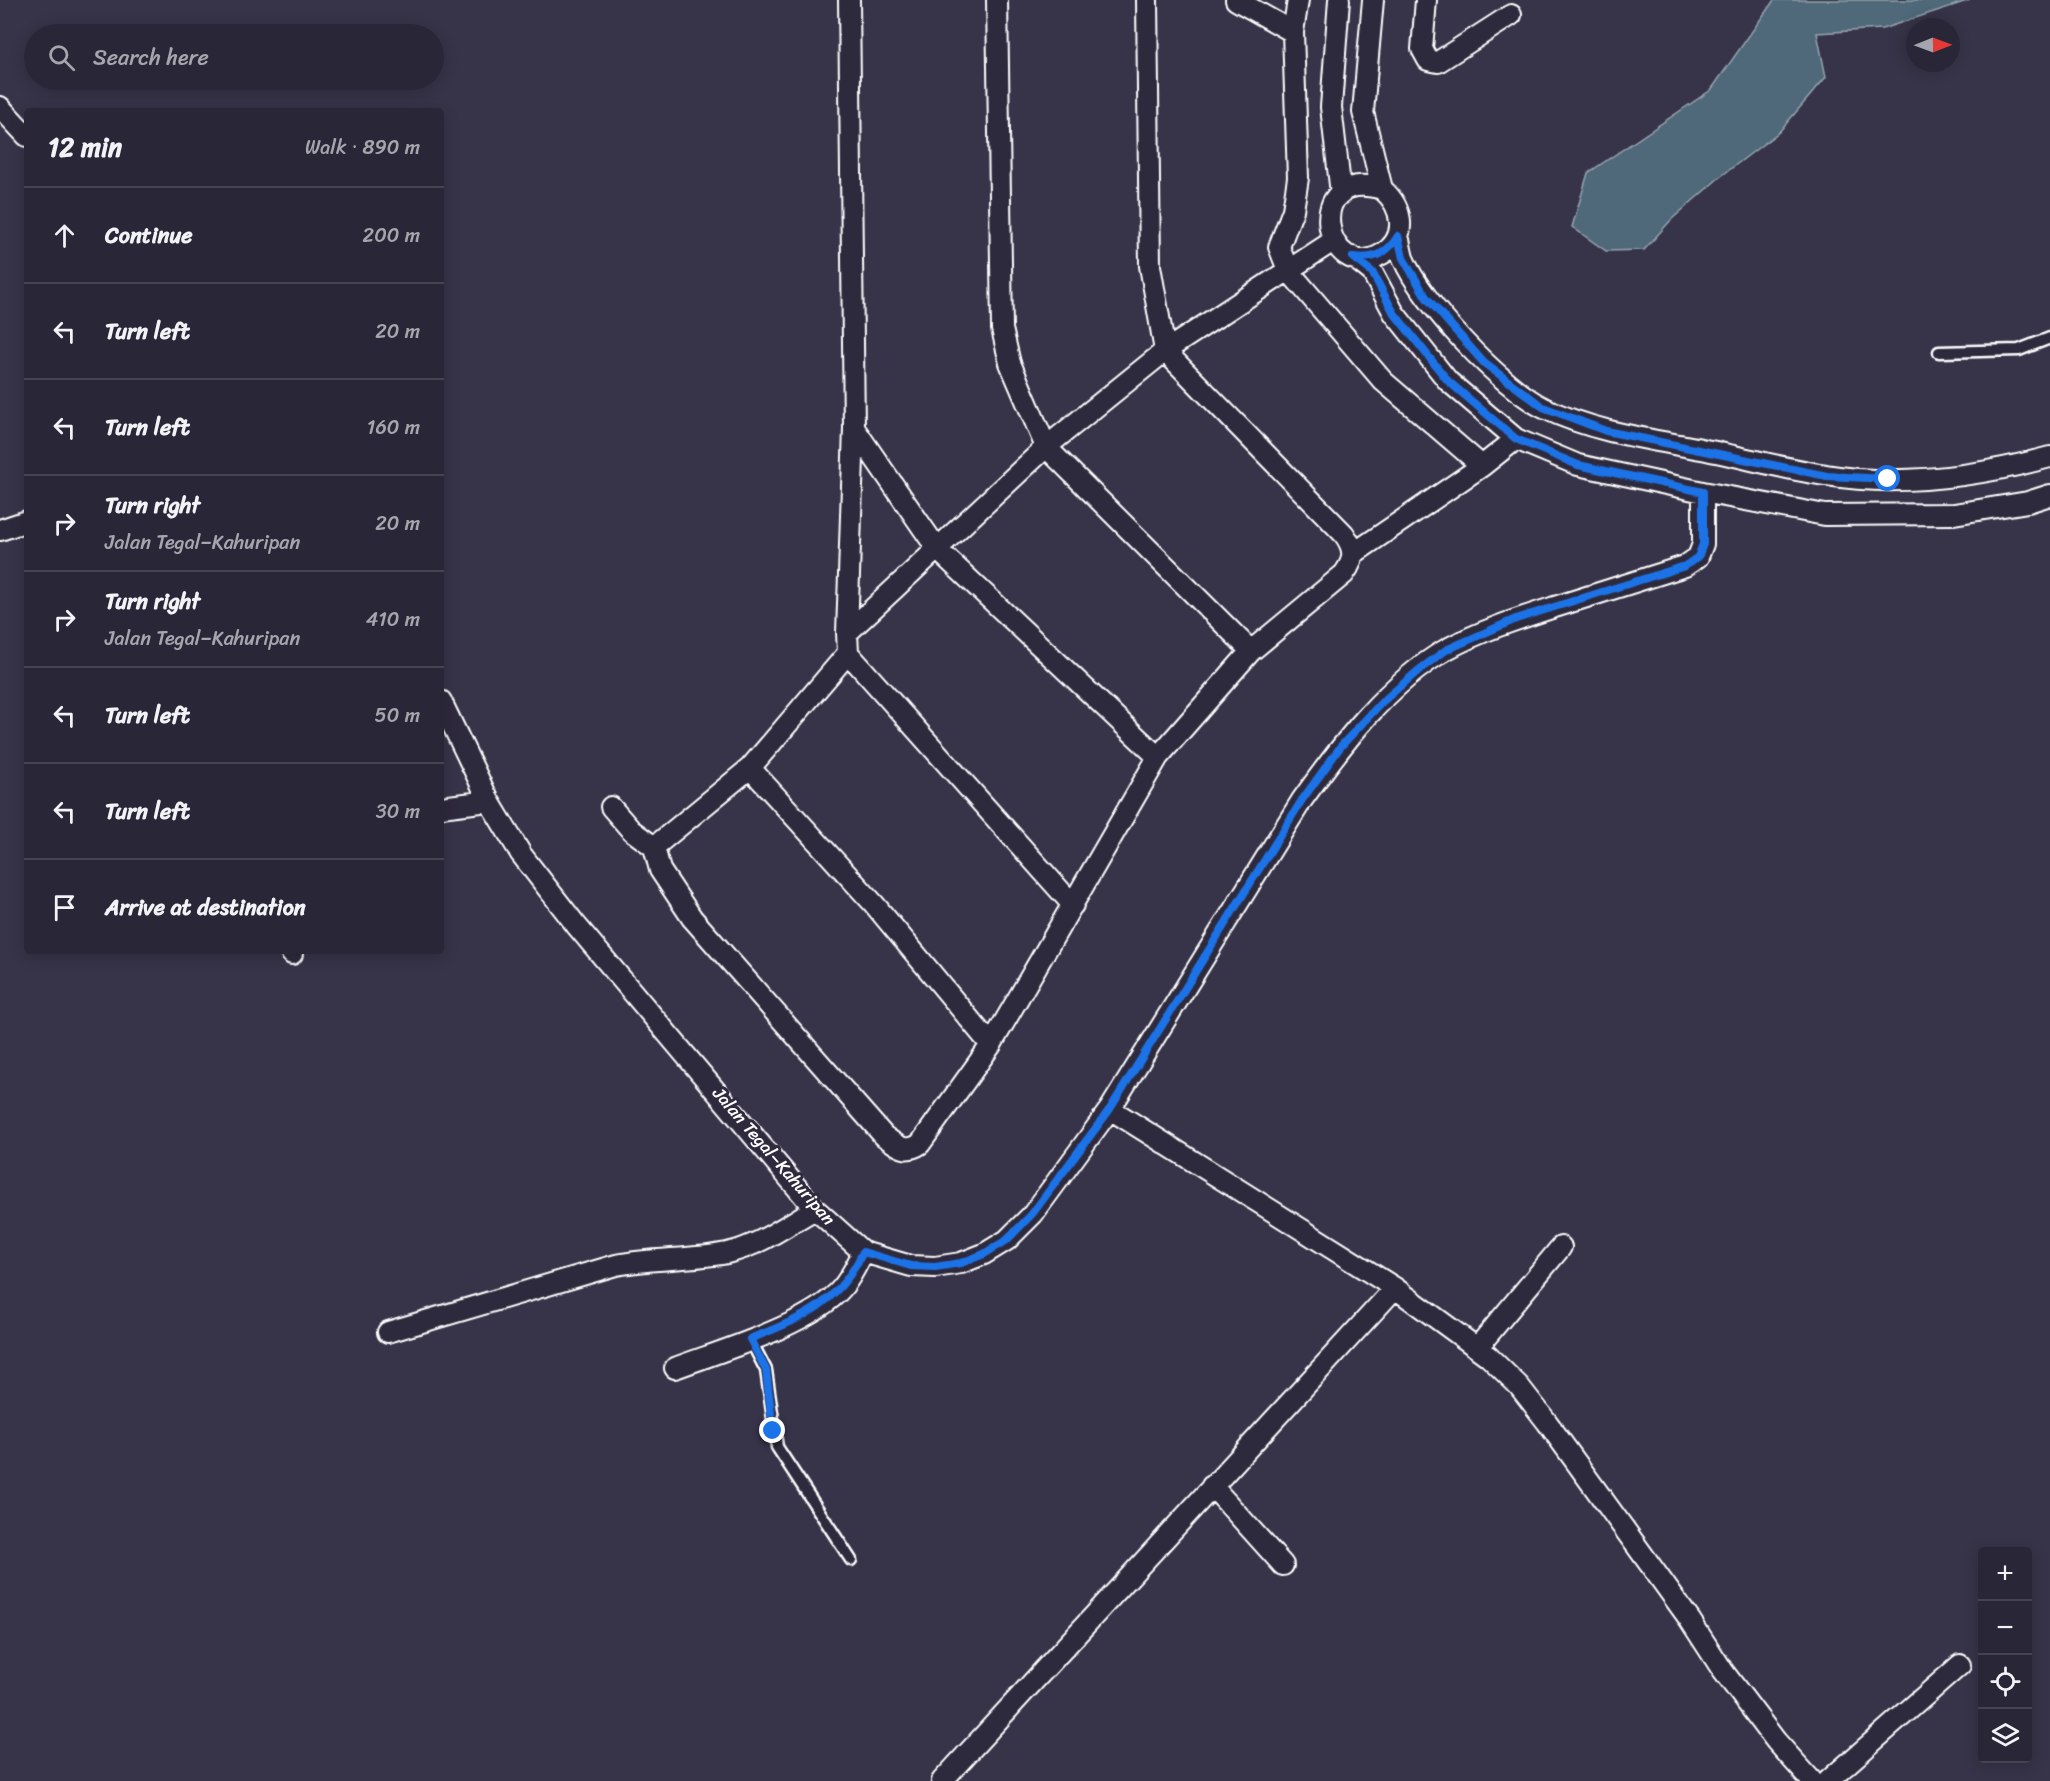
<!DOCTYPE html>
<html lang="en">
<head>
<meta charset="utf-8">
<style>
  :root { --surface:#292737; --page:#353342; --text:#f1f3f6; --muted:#a5a5ad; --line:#454452 }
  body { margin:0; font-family:Sriracha,sans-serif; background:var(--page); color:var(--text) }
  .controls { position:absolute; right:18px; bottom:18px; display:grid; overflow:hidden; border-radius:6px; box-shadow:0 3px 15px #0003 }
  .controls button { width:54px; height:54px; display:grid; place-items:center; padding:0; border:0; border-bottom:2px solid var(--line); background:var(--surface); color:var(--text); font:30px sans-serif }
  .compass { position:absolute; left:1906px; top:18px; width:54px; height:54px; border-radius:50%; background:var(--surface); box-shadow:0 3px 15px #0003; rotate:89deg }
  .stop { position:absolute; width:18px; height:18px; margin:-14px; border:4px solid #1a73e8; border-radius:50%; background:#fff }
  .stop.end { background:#1a73e8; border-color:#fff; box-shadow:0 2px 6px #0008 }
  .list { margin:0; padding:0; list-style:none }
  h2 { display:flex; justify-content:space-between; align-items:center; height:78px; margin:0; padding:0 24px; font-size:26px }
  h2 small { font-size:20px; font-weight:400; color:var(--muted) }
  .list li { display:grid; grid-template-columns:39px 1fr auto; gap:18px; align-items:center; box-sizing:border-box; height:96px; padding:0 24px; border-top:2px solid var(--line) }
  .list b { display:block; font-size:22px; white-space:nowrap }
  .list p { margin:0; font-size:20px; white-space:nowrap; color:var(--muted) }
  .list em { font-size:20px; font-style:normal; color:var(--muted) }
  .icon { flex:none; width:33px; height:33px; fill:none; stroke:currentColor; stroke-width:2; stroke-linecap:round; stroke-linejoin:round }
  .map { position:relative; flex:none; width:2050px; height:1781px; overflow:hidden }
  .search { position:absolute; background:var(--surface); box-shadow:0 3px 15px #0003; left:24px; top:24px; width:420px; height:66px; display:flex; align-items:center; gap:15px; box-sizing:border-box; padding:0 21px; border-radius:33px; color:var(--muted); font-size:22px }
  .panel { position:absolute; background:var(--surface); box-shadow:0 3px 15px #0003; left:24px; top:108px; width:420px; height:846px; border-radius:6px }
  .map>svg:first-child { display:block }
  .water { fill:#50697a; stroke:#96a5af; stroke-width:1.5 }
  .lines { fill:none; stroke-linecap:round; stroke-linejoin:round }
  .lane-casing { stroke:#fff; stroke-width:15 }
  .street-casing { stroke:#fff; stroke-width:24 }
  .lane { stroke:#2f2a3d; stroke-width:10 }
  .street { stroke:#2f2a3d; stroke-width:20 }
  .route { stroke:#1a73e8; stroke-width:8 }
  .labels { text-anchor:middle; stroke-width:6; stroke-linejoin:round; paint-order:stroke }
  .street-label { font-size:18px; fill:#fff; stroke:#2f2a3d }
</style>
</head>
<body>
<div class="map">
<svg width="2050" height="1781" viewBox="0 0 2050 1781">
  <rect width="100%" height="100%" fill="#373449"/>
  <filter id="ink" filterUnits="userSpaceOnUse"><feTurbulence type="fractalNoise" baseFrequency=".0167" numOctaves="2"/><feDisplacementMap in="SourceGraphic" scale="12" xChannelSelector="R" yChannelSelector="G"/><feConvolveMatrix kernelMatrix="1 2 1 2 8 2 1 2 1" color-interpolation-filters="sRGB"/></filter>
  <g filter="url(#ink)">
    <!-- water -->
    <path class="water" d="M1774,0H1970L1882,29L1817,33L1826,77L1779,132L1720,177L1672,219L1644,250L1606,251L1572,227L1588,173L1711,90Z"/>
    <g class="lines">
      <defs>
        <path id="lane" d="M1939,352L2019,350L2050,338
          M750,1339L766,1370L777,1447L851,1560"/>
        <path id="street" d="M997,0L1002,329L1010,363L1046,447L1251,651
          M1147,0L1150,266L1165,351L1344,534C1355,549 1355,559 1344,574L1251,651L1158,757L991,1045L920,1144C905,1154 897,1145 884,1136L692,918L660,870L654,847L750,768L848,653L847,633L1046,447L1165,351L1333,241
          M1236,0L1293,32
          M1298,0L1293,32L1298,178L1293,210L1279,247L1288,270L1383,381L1482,466
          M1339,0L1331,107L1341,194
          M1373,0L1363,112L1382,189C1403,207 1409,238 1382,254C1324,288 1300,165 1382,189
          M1426,0L1422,49L1428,60L1438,62L1511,15
          M0,107L27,136
          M1398,236C1400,243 1401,251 1403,258C1421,302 1501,387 1544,408C1594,432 1648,439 1701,449C1743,457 1784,469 1826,475C1898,487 1979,476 2050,457
          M1353,257L1372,272L1394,313L1448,381L1516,439L1578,465L1703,492L1825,515L1954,514L2028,502L2050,495
          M854,428L938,550L1158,757
          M0,530L27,521
          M1353,554L1482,466L1516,439
          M847,633L854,428L849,0
          M848,653L1073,905
          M441,701L489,801L521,854L576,925L815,1209L863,1252L911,1266L935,1267L961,1263L984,1254L1007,1240L1033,1214L1110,1109L1302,800C1342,744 1387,684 1447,649C1482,630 1521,618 1558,606C1600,593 1643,579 1685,566L1698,557L1703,544V492
          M750,768L874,904L991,1045
          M441,807L489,801
          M611,807L631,830L654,847
          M292,951V954
          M1110,1109L1395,1288L1488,1356L1519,1386L1547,1422L1690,1620L1723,1671L1776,1741L1812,1781
          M388,1332L616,1265C652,1258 691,1260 727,1253C759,1246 787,1225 815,1209
          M1477,1348L1561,1247
          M675,1368C720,1351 810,1325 842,1288C851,1277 857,1265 863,1252
          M1212,1486L1283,1565
          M942,1781L1395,1288
          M1828,1781L1960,1665"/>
      </defs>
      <!-- lane casing -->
      <use href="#lane" class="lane-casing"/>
      <!-- street casing -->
      <use href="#street" class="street-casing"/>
      <!-- lane -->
      <use href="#lane" class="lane"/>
      <!-- street -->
      <use href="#street" class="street"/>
    </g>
  </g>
  <g class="lines" filter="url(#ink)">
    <!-- route -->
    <path class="route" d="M773,1431L766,1370L750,1339C801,1318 838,1305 863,1252L911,1266L935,1267L961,1263L984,1254L1007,1240L1032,1214L1110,1109L1302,800L1341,746L1382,702L1419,670L1446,650L1516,619L1685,566L1698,557L1703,544V492L1578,465L1516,439L1448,381L1394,313L1372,272L1353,257C1374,260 1387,254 1398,236L1403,258L1426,297L1484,363L1543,407L1606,431L1827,476L1888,479"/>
  </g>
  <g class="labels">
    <!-- street labels -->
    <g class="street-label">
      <text transform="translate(774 1156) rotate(49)" y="6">Jalan Tegal–Kahuripan</text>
    </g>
  </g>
</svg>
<div class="controls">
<button>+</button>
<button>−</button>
<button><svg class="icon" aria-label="locate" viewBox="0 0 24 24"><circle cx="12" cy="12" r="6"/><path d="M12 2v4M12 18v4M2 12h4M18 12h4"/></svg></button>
<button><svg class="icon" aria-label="layers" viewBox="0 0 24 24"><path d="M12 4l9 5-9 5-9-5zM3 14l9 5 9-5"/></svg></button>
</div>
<svg class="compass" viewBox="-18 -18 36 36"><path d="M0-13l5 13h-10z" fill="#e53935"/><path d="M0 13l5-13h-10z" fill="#a5a5ad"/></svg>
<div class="stop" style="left:1888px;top:479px"></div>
<div class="stop end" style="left:773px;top:1431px"></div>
<div class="search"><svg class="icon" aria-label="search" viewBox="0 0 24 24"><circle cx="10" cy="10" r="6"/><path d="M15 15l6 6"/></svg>Search here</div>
<section class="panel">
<h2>12 min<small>Walk · 890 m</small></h2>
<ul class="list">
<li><svg class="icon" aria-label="ahead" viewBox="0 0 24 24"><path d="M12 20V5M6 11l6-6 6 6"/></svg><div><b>Continue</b></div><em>200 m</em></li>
<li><svg class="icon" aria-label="left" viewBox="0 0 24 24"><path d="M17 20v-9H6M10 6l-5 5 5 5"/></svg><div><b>Turn left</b></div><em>20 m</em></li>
<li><svg class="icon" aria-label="left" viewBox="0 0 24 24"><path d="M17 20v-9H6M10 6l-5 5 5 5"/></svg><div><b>Turn left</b></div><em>160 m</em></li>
<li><svg class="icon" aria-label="right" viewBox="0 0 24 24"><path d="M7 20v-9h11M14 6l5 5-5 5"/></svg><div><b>Turn right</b><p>Jalan Tegal–Kahuripan</p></div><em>20 m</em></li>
<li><svg class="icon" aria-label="right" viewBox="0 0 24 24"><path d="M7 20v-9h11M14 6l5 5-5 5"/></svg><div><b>Turn right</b><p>Jalan Tegal–Kahuripan</p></div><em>410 m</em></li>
<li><svg class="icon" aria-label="left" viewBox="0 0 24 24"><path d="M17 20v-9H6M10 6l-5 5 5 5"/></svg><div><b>Turn left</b></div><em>50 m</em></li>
<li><svg class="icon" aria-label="left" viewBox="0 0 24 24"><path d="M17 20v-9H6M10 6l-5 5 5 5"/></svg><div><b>Turn left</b></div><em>30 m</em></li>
<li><svg class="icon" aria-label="arrive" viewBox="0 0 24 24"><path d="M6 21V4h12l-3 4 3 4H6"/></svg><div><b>Arrive at destination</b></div></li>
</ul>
</section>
</div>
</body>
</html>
